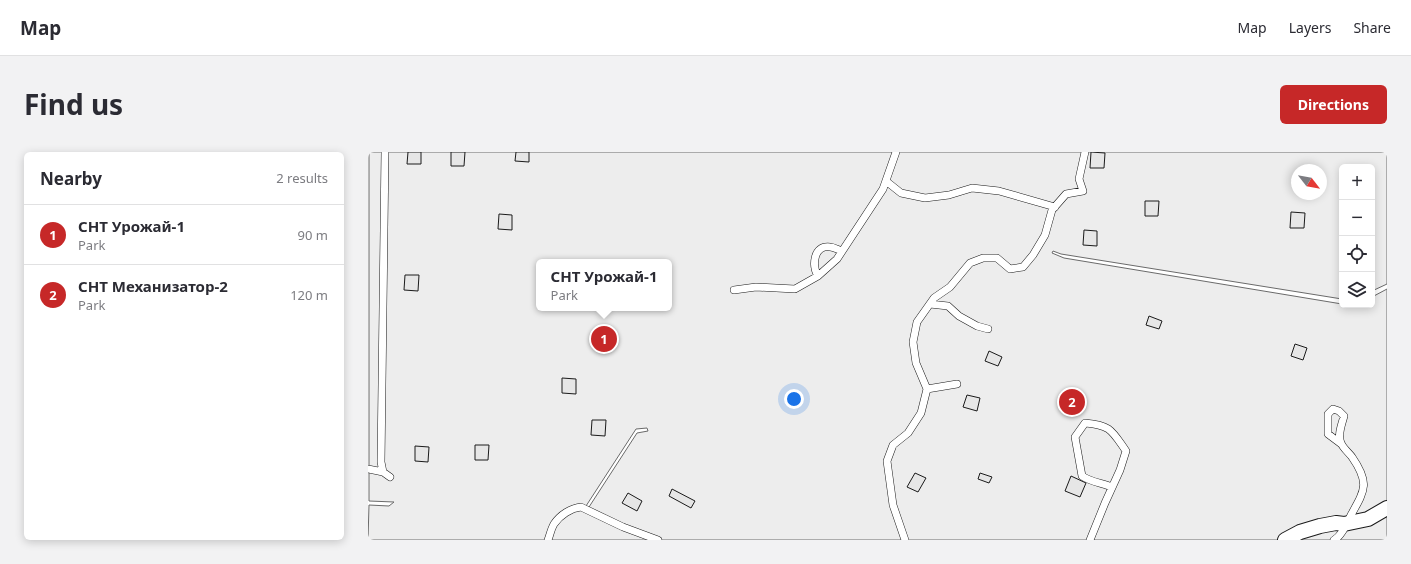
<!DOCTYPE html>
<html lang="en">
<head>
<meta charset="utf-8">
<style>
  :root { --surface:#fff; --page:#f2f2f3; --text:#2b2b33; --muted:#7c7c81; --line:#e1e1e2; --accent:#c62828 }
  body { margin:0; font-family:"Noto Sans",sans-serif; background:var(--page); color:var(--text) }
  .controls { position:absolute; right:12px; top:12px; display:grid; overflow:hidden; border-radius:6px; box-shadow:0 2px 10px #0003 }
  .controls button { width:36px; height:36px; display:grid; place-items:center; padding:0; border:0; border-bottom:1px solid var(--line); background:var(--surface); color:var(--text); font:20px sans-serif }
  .compass { position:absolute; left:923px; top:12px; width:36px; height:36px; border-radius:50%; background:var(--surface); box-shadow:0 2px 10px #0003; rotate:121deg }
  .you { position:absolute; left:426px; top:247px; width:14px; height:14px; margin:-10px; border:3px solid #fff; border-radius:50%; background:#1a73e8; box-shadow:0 0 0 6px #1a73e833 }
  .badge { display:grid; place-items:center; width:26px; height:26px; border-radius:50%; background:var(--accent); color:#fff; font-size:13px; font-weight:700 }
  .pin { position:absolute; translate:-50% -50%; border:2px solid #fff; box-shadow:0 1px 4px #0006 }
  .popup { position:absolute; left:168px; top:107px; width:136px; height:52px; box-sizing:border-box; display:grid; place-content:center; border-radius:6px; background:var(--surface); filter:drop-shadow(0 1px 3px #0005); font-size:13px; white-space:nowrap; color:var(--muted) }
  .popup b { font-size:15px; color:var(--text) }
  .popup::after { content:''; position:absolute; left:50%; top:100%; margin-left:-8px; border:8px solid transparent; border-top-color:var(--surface) }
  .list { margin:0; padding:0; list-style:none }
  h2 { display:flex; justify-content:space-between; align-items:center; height:52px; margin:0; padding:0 16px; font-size:17px }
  h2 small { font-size:13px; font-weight:400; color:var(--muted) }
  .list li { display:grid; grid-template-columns:26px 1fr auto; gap:12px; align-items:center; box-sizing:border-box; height:60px; padding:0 16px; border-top:1px solid var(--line) }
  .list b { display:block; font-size:15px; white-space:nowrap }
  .list p { margin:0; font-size:13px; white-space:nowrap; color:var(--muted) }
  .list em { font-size:13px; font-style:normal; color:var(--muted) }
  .icon { flex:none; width:22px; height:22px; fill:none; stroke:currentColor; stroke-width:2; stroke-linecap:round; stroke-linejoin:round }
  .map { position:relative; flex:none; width:1019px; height:388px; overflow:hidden; border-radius:6px }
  header { display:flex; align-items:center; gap:24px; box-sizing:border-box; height:56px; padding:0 20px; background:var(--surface); border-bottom:1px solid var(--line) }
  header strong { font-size:19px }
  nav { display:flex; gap:22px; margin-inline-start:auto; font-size:14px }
  .intro { display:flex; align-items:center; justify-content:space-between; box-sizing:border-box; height:96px; padding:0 24px }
  h1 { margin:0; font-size:28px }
  .button { padding:10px 18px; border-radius:6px; background:var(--accent); color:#fff; font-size:14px; font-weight:700 }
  main { display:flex; gap:24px; padding:0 24px }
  aside { flex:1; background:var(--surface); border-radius:6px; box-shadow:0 2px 10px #0003 }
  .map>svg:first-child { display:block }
  .green { fill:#ededed; stroke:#6a6a6a; fill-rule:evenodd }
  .building { fill:#e6e6e6; stroke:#1a1a1a }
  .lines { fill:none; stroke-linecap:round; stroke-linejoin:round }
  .service-casing { stroke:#1a1a1a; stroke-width:8 }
  .minor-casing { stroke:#1a1a1a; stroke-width:16 }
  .service { stroke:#fff; stroke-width:7 }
  .minor { stroke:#fff; stroke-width:14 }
</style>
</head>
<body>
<header>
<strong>Map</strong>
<nav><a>Map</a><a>Layers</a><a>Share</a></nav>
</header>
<div class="intro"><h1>Find us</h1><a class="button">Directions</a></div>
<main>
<aside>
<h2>Nearby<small>2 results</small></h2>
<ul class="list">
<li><span class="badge">1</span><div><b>СНТ Урожай-1</b><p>Park</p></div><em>90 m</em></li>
<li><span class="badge">2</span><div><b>СНТ Механизатор-2</b><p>Park</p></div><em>120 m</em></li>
</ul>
</aside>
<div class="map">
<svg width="1019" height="388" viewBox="0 0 1019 388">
  <rect width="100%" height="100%" fill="#fff"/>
  <!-- green -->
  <path class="green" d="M1,0H1019V132L1004,139V15H974V147L693,102L685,99L684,101L696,106L974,152V153H1004V145L1019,137V388H0L1,353L21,354L26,350L1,349ZM929,18H953V42H929ZM171,110H301V156H171ZM279,276L280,279L269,281L221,355L218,354L268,277Z"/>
  <!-- building -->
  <path class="building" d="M40,0H53V12H39Z
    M83,0H97L96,14H83Z
    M148,0H161V10L147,9Z
    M723,0L737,1L736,16H722Z
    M777,49H791L790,64H777Z
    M923,60L937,61L936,76H922Z
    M131,62L144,63V78L130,77Z
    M716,78L729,79V94L715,93Z
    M37,123H51L50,139L36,138Z
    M781,164L794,169L791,177L778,173Z
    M927,192L939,196L935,208L923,204Z
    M621,199L634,205L630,214L617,209Z
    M194,226L208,227V242L194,241Z
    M599,243L612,246L609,259L595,255Z
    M224,268H238L237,284L223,283Z
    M107,293H121L120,308H107Z
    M47,294L61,295L60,310L47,309Z
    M547,321L558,326L550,340L539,335Z
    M612,321L624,325L621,331L610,327Z
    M703,324L718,331L712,345L697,339Z
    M304,337L327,349L323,356L301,344Z
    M260,341L274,349L269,359L254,351Z"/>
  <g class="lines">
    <defs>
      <path id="service" d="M17,0L13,310L15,320L22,325
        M518,29L533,41L557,46L581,43L604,36L631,39L687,55
        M450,124C444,114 445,93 462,95C466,95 470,98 474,99
        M366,138L388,135L427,137L450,124L469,107L515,37L528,0
        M562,152L580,154L591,164L609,174L620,177
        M559,237L589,232
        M0,317L15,320
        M180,388C182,383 183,377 186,372C192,363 203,356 213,355L255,375L290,388
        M537,388L525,353L519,309L525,293L540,281L553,261L559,237L548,211L545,190L549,170L566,146L582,135L602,111L615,106H629L642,117L655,115L665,103L677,83L684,58L698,42L715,39L711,27L717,0
        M722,388L737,351L752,318L758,299C744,279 743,273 717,271L707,285L714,324C723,330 734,331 744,335
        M966,388C974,384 979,371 983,363C997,338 1002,331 984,305C981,301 975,296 973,291C969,283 974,272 976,264L971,259L965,257L960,262V282L972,291"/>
      <path id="minor" d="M917,388L932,380L952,374L968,371L976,372L1000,367L1019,356"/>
    </defs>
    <!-- service casing -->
    <use href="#service" class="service-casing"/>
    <!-- minor casing -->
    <use href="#minor" class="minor-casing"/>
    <!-- service -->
    <use href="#service" class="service"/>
    <!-- minor -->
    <use href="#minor" class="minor"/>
  </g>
</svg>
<div class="controls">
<button>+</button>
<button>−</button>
<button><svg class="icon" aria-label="locate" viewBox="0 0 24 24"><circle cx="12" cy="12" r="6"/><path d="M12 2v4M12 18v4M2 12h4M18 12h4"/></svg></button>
<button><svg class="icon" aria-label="layers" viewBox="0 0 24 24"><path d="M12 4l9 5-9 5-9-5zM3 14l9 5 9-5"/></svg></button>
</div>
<svg class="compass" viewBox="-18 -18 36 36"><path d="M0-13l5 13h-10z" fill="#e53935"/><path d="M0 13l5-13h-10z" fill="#7c7c81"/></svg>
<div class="you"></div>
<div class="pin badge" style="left:236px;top:187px">1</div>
<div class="popup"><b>СНТ Урожай-1</b>Park</div>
<div class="pin badge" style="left:704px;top:250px">2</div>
</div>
</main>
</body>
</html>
